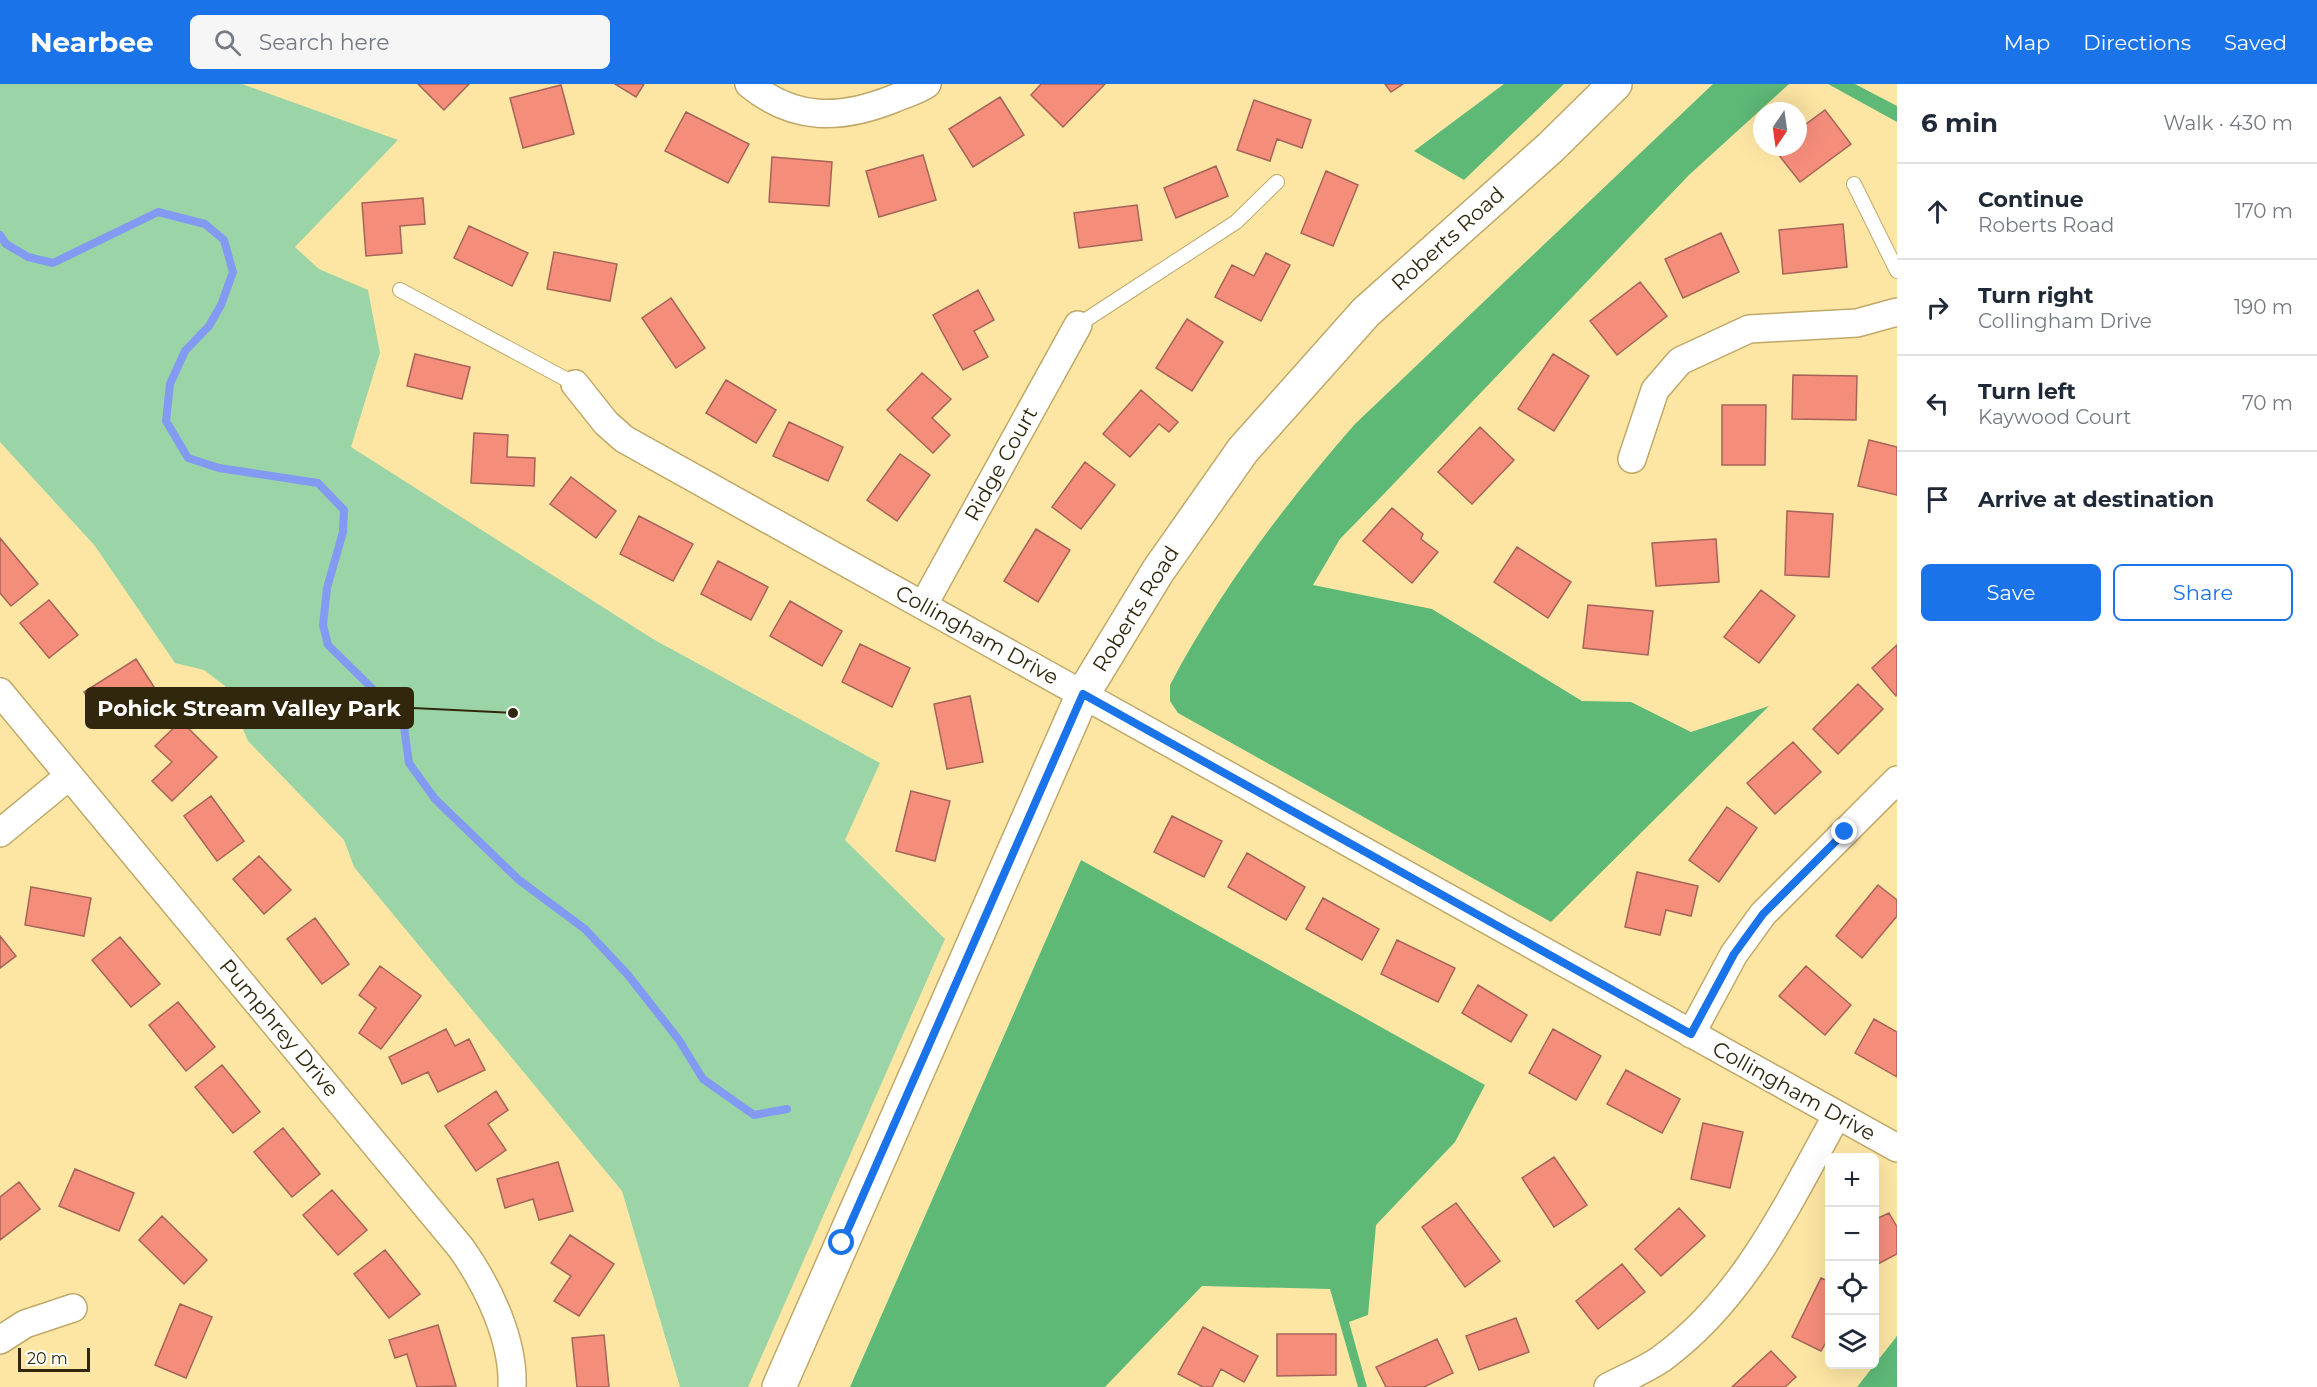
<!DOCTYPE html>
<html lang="en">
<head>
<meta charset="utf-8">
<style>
  :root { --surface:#fff; --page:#f6f6f7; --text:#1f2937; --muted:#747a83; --line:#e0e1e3; --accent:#1a73e8 }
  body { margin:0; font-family:Montserrat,sans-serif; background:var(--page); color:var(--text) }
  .controls { position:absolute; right:18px; bottom:18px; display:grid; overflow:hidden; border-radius:9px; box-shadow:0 6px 24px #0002 }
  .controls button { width:54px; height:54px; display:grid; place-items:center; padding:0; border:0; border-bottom:2px solid var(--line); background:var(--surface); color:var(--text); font:30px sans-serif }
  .compass { position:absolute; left:1753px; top:18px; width:54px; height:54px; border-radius:50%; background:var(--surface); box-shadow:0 6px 24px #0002; rotate:193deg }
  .scale { position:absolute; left:18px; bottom:15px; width:72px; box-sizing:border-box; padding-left:6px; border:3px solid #30270c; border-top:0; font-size:16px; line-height:21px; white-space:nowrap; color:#30270c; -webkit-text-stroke:4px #fff; paint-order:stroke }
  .stop { position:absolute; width:18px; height:18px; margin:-14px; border:4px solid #1a73e8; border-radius:50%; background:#fff }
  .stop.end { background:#1a73e8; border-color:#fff; box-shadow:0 2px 6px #0008 }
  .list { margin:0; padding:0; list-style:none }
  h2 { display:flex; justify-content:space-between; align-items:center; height:78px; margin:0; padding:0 24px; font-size:26px }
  h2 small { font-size:20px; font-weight:400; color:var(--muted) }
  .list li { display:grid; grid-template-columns:39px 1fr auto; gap:18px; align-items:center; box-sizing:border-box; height:96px; padding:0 24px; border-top:2px solid var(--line) }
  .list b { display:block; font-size:22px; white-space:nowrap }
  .list p { margin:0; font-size:20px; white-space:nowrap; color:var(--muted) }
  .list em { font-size:20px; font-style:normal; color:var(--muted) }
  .actions { display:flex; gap:12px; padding:18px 24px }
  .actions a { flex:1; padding:14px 0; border:2px solid var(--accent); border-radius:9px; text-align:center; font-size:21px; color:var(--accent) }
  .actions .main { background:var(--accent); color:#fff }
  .icon { flex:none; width:33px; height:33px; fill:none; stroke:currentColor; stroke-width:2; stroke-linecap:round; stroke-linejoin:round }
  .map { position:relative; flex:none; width:1897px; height:1303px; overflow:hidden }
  header { display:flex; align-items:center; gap:36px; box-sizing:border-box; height:84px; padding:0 30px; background:var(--accent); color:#fff }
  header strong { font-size:28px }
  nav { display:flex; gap:33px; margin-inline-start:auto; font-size:21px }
  .search { width:420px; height:54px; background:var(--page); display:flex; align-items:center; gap:15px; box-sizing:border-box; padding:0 21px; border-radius:9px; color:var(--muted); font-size:22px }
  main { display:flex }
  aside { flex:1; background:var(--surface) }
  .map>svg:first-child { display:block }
  .green { fill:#9bd5a7 }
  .forest { fill:#5eb977 }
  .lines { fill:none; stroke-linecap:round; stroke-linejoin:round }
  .stream { stroke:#829af1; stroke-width:8 }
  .building { fill:#f58d7b; stroke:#a66459; stroke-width:1.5 }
  .service-casing { stroke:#bfa868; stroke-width:16 }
  .minor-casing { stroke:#bfa868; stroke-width:30 }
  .secondary-casing { stroke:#bfa868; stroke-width:36 }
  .service { stroke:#fff; stroke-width:14 }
  .minor { stroke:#fff; stroke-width:27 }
  .secondary { stroke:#fff; stroke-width:33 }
  .route { stroke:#1a73e8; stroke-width:8 }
  .labels { text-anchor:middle; stroke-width:4.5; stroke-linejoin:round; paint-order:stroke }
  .street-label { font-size:21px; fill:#30270c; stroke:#fff }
  .leader { fill:none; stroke:#30270c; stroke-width:2 }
  .callout-dot { fill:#30270c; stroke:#fff; stroke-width:2 }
  .callout { fill:#30270c; stroke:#30270c; stroke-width:2 }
  .callout-label { font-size:22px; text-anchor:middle; font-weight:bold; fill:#fff }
</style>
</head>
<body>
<header>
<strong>Nearbee</strong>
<div class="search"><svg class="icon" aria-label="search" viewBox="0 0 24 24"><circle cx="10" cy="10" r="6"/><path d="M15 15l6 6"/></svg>Search here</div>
<nav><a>Map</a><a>Directions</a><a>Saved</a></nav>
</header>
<main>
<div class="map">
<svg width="1897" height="1303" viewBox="0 0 1897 1303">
  <rect width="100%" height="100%" fill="#fde6a4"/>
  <!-- green -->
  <path class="green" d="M0,0H242L398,56L295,163L319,185L368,206L380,269L351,363L653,555L880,679L845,756L945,855L748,1303H680L622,1107L354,783L344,756L248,657L225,602L204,586L175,579L95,462L0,358Z"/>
  <!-- forest -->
  <path class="forest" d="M1504,0H1564L1464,96L1414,67Z
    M1713,0H1789L1689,91L1380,414L1340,455L1313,501L1432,525L1582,617L1631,618L1691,648L1769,622L1551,838L1178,629L1170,617V601C1220,506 1285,420 1355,340Z
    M1828,0H1855L1897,22V38Z
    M1081,776L1485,1001L1455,1058L1376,1141L1368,1231L1349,1238L1367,1303H1358L1330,1205L1202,1202L1105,1303H850Z
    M1897,1252V1303H1857Z"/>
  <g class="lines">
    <!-- stream -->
    <path class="stream" d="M0,151L6,160L28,173L53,179L158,128L205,140L224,156L233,188L221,221L209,242L185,267L170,300L166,337L188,374L219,384L318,399L344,426L343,448L327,504L323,541L328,561L381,613L404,643L409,679L435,715L519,796L585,845L628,891L679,956L703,995L754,1031L787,1025"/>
  </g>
  <!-- building -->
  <path class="building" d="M418,0H469L444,26Z
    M615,0H644L636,13Z
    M1041,0H1105L1063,43L1031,11Z
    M1385,0H1403L1391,8Z
    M561,1L574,50L523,64L510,14Z
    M1000,13L1024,51L973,83L949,45Z
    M1254,16L1311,36L1302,64L1277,55L1270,77L1237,66Z
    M1825,26L1851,60L1800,98L1774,65L1798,63V46Z
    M686,28L749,60L728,99L665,67Z
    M923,71L936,116L879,133L866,87Z
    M772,73L832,78L829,122L769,118Z
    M1216,82L1228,112L1176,134L1164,104Z
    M1326,87L1358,101L1333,162L1301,149Z
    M423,114L425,140L400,142L402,169L366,172L362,119Z
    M1137,121L1142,156L1079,164L1074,129Z
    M1843,140L1847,183L1783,190L1779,146Z
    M469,142L528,169L512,202L454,174Z
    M1721,149L1739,188L1683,214L1665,175Z
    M554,168L617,180L610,217L547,205Z
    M1266,169L1290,181L1261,237L1215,213L1232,181L1254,192Z
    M1640,198L1667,232L1617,271L1590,237Z
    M978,206L994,236L974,247L988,273L963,286L933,231Z
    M671,214L705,264L676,284L642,234Z
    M1187,235L1223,258L1192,307L1156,284Z
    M415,270L470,283L462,315L407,302Z
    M1553,270L1589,292L1554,347L1518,325Z
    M922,289L951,315L932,334L950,351L933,369L887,326Z
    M1793,291L1857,292L1856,336L1792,335Z
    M726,296L776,326L756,359L706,329Z
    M1141,306L1178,338L1169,348L1159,340L1130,373L1103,350Z
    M1722,321H1766L1765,381H1722Z
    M789,338L843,363L828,397L773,372Z
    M1480,343L1514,376L1472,420L1438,388Z
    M474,349L508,351L507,373L535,374L534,402L471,399Z
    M1869,356L1897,363V411L1858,402Z
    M900,370L930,391L897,437L867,416Z
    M1085,378L1115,401L1081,445L1052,423Z
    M571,393L616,427L596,454L550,420Z
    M1392,424L1423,450L1421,455L1438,468L1412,499L1363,457Z
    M1787,427L1833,430L1829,493L1785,491Z
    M639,432L693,460L673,497L620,470Z
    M1036,445L1070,466L1038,518L1004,497Z
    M0,454L38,500L11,522L0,509Z
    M1716,455L1719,498L1656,502L1652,459Z
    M1517,463L1571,498L1548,534L1494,498Z
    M718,477L768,503L751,536L701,510Z
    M1761,506L1795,532L1759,579L1724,553Z
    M49,516L78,551L49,574L20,539Z
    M790,517L842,547L822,582L770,552Z
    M1588,521L1653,527L1648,571L1583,564Z
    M860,560L910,584L892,623L842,598Z
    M1897,561V611L1896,612L1872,584Z
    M136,575L163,617L134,635L124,620L101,634L84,608Z
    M1858,600L1883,625L1838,670L1813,645Z
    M970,612L983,678L947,685L934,620Z
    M181,637L217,673L172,717L152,697L172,678L155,662Z
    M1793,658L1821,688L1775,730L1747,699Z
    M911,707L950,717L935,777L896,767Z
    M211,712L244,757L217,777L184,732Z
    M1727,723L1757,744L1719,798L1689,776Z
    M1172,732L1222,757L1204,793L1154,768Z
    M1247,769L1305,803L1286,836L1228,803Z
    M259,772L291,806L264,830L233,795Z
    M1637,788L1698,802L1691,832L1666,826L1660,851L1625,843Z
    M1878,801L1897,816V832L1862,874L1836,852Z
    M31,803L91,814L84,852L25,841Z
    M1323,814L1379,845L1362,876L1306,845Z
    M315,834L349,880L322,900L287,855Z
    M0,852L16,872L0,884Z
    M120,853L160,900L131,923L92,876Z
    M1397,856L1455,884L1438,918L1381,890Z
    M380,882L421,912L381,965L359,949L376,924L359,911Z
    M1806,882L1851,921L1825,951L1779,912Z
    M1478,901L1527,931L1511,958L1462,929Z
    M178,918L215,963L186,987L149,941Z
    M1874,935L1897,948V993L1855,969Z
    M446,945L455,962L469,955L485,986L438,1008L428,988L402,1000L389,973Z
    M1553,945L1601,972L1576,1016L1529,989Z
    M222,981L260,1028L233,1049L195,1003Z
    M1626,986L1680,1015L1662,1049L1607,1020Z
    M496,1007L508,1026L488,1040L506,1066L476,1087L445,1042Z
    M1703,1039L1743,1048L1730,1104L1691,1095Z
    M283,1044L320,1090L292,1113L254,1068Z
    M1554,1073L1587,1121L1554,1143L1522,1094Z
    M558,1078L573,1127L539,1136L533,1115L505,1124L497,1095Z
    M75,1085L134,1109L119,1147L59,1122Z
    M19,1098L40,1125L0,1156V1113Z
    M332,1106L367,1146L338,1171L303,1131Z
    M1456,1119L1500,1177L1465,1203L1422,1143Z
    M1679,1124L1705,1152L1661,1192L1635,1165Z
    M1889,1129L1897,1143V1170L1874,1182V1136Z
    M162,1132L207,1176L184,1200L139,1156Z
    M570,1151L614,1180L579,1232L554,1217L571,1192L551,1179Z
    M385,1166L420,1210L389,1234L354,1190Z
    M1622,1180L1645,1208L1598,1245L1576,1217Z
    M1821,1194L1830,1198V1251L1821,1267L1792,1253Z
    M180,1220L212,1233L186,1294L155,1281Z
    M1516,1234L1529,1268L1479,1286L1466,1252Z
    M438,1241L456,1302L417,1303L407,1270L395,1274L389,1256Z
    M1203,1243L1258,1272L1244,1298L1221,1285L1212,1303H1203L1178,1290Z
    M1277,1250H1336V1291L1277,1292Z
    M604,1251L609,1303H577L572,1254Z
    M1437,1255L1453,1289L1424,1303H1386L1376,1283Z
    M1771,1267L1796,1293L1785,1303H1732Z"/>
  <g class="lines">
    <defs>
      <path id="service" d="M1854,100L1897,187
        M400,206L575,300
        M1078,241L1236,138L1277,98"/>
      <path id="minor" d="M749,0C794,37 840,36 893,15C904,10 917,7 927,0
        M575,300L606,339L624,355L1897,1064
        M1632,375L1655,306L1680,277L1749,245L1857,239L1897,228
        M924,520L1078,241
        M0,608L461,1164C488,1202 514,1256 512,1303
        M0,749L69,692
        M1691,950L1734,870L1763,830L1897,696
        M0,1256L25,1240L73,1224
        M1608,1303C1625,1294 1645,1286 1661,1275C1745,1214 1788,1119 1837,1031"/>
      <path id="secondary" d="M779,1303L1083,610L1158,487L1243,366L1366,228L1551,63L1615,0"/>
    </defs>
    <!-- service casing -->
    <use href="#service" class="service-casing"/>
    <!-- minor casing -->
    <use href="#minor" class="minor-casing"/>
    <!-- secondary casing -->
    <use href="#secondary" class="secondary-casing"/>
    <!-- service -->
    <use href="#service" class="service"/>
    <!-- minor -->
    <use href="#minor" class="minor"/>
    <!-- secondary -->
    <use href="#secondary" class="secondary"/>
  </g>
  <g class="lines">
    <!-- route -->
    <path class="route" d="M842,1159L1083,610L1691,950L1734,870L1763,830L1845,748"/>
  </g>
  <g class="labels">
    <!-- street labels -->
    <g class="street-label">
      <text transform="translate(1448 155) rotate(-42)" y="7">Roberts Road</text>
      <text transform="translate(1001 380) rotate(-61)" y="7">Ridge Court</text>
      <text transform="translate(1136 525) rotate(-58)" y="7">Roberts Road</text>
      <text transform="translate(977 551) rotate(29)" y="7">Collingham Drive</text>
      <text transform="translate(279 944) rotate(50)" y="7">Pumphrey Drive</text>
      <text transform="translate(1794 1007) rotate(29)" y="7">Collingham Drive</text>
    </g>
  </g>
  <!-- callouts -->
  <path class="leader" d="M513 629L413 624"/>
  <circle class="callout-dot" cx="513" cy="629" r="6"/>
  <rect class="callout" x="86" y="604" width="327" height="40" rx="6"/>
  <g class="callout-label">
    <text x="249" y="632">Pohick Stream Valley Park</text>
  </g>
</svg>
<div class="controls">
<button>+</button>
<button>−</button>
<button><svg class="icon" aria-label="locate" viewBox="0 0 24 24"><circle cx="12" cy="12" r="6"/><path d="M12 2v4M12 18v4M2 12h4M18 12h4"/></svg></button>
<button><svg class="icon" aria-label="layers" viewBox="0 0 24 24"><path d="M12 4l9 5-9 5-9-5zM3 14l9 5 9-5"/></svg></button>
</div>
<svg class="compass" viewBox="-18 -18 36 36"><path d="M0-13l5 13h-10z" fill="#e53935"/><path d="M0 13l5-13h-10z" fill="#747a83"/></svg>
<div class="scale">20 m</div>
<div class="stop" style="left:842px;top:1159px"></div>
<div class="stop end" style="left:1845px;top:748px"></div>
</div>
<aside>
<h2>6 min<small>Walk · 430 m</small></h2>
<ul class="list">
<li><svg class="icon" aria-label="ahead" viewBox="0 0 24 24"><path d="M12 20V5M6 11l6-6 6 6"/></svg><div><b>Continue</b><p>Roberts Road</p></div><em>170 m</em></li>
<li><svg class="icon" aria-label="right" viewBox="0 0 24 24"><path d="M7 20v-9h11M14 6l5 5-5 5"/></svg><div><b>Turn right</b><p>Collingham Drive</p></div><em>190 m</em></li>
<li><svg class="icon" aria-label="left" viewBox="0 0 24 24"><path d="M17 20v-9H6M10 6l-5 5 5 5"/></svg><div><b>Turn left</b><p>Kaywood Court</p></div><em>70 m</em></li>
<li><svg class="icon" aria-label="arrive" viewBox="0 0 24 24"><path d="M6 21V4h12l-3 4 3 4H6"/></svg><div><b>Arrive at destination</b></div></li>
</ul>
<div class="actions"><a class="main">Save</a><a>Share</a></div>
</aside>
</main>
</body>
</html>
